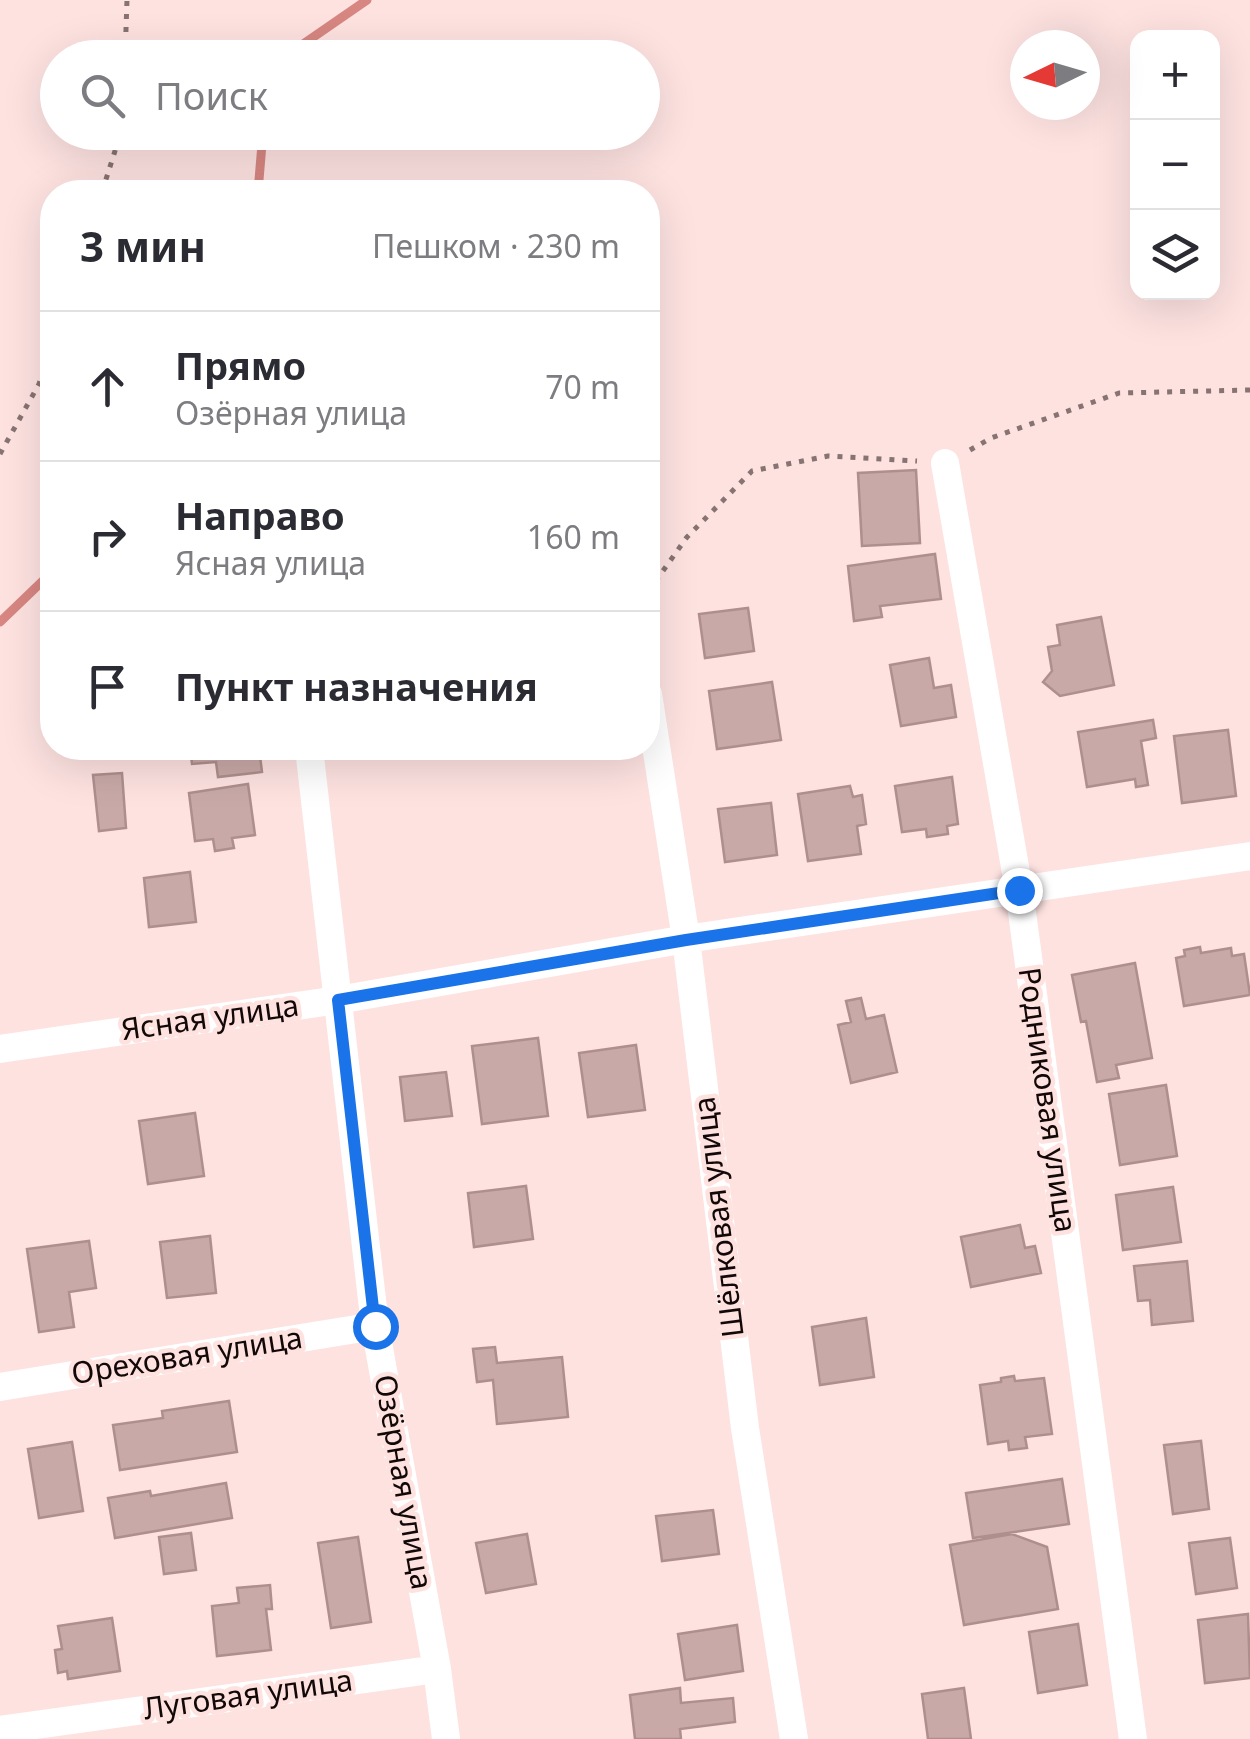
<!DOCTYPE html>
<html lang="ru">
<head>
<meta charset="utf-8">
<style>
  :root { --surface:#fff; --page:#f2f2f3; --text:#2b2b33; --muted:#7c7c81; --line:#e1e1e2 }
  body { margin:0; font-family:"Noto Sans",sans-serif; background:var(--page); color:var(--text) }
  .controls { position:absolute; right:30px; top:30px; display:grid; overflow:hidden; border-radius:20px; box-shadow:0 10px 40px #0002 }
  .controls button { width:90px; height:90px; display:grid; place-items:center; padding:0; border:0; border-bottom:2px solid var(--line); background:var(--surface); color:var(--text); font:50px sans-serif }
  .compass { position:absolute; left:1010px; top:30px; width:90px; height:90px; border-radius:50%; background:var(--surface); box-shadow:0 10px 40px #0002; rotate:265deg }
  .stop { position:absolute; width:30px; height:30px; margin:-22px; border:8px solid #1a73e8; border-radius:50%; background:#fff }
  .stop.end { background:#1a73e8; border-color:#fff; box-shadow:0 2px 10px #0008 }
  .list { margin:0; padding:0; list-style:none }
  h2 { display:flex; justify-content:space-between; align-items:center; height:130px; margin:0; padding:0 40px; font-size:42px }
  h2 small { font-size:32px; font-weight:400; color:var(--muted) }
  .list li { display:grid; grid-template-columns:65px 1fr auto; gap:30px; align-items:center; box-sizing:border-box; height:150px; padding:0 40px; border-top:2px solid var(--line) }
  .list b { display:block; font-size:38px; white-space:nowrap }
  .list p { margin:0; font-size:32px; white-space:nowrap; color:var(--muted) }
  .list em { font-size:32px; font-style:normal; color:var(--muted) }
  .icon { flex:none; width:55px; height:55px; fill:none; stroke:currentColor; stroke-width:2; stroke-linecap:round; stroke-linejoin:round }
  .map { position:relative; flex:none; width:1250px; height:1739px; overflow:hidden }
  .search { position:absolute; background:var(--surface); box-shadow:0 10px 40px #0002; left:40px; top:40px; width:620px; height:110px; display:flex; align-items:center; gap:25px; box-sizing:border-box; padding:0 35px; border-radius:55px; color:var(--muted); font-size:38px }
  .panel { position:absolute; background:var(--surface); box-shadow:0 10px 40px #0002; left:40px; top:180px; width:620px; height:580px; border-radius:40px }
  .map>svg:first-child { display:block }
  .lines { fill:none; stroke-linecap:round; stroke-linejoin:round }
  .stream { stroke:#d78681; stroke-width:9 }
  .building { fill:#c8a9a7; stroke:#ae8f8d; stroke-width:2.5 }
  .path { stroke:#867372; stroke-width:5; stroke-dasharray:5 8; stroke-linecap:butt }
  .street { stroke:#fff; stroke-width:28 }
  .route { stroke:#1a73e8; stroke-width:12 }
  .labels { text-anchor:middle; stroke-width:9; stroke-linejoin:round; paint-order:stroke }
  .street-label { font-size:30px; fill:#120808; stroke:#fde2e0 }
</style>
</head>
<body>
<div class="map">
<svg width="1250" height="1739" viewBox="0 0 1250 1739">
  <rect width="100%" height="100%" fill="#fde2e0"/>
  <g class="lines">
    <!-- stream -->
    <path class="stream" d="M283,58L367,0
      M258,192L263,132
      M0,622L52,572"/>
  </g>
  <!-- building -->
  <path class="building" d="M916,470L920,543L862,546L858,473Z
    M935,554L941,599L880,606L882,617L854,621L848,566Z
    M748,608L754,651L705,658L699,614Z
    M1101,617L1114,685L1060,696L1043,682L1052,671L1048,647L1060,645L1057,625Z
    M929,658L934,688L951,685L956,717L901,726L890,665Z
    M772,682L781,740L717,749L709,691Z
    M1153,720L1156,738L1141,741L1148,785L1136,787L1135,779L1087,787L1078,732Z
    M1228,730L1236,796L1182,803L1174,736Z
    M190,748H259L262,772L218,777L216,762L192,764Z
    M122,773L126,828L99,831L93,775Z
    M952,777L958,824L947,826L948,834L927,837L926,829L902,832L895,786Z
    M248,784L255,835L232,838L234,848L215,851L213,839L195,841L189,793Z
    M850,786L853,797L862,795L866,824L857,826L861,854L808,861L798,794Z
    M771,803L777,855L725,862L718,809Z
    M190,872L196,922L149,927L144,878Z
    M1200,947L1201,953L1231,948L1232,956L1244,954L1250,995L1184,1006L1176,958L1185,956L1184,950Z
    M1135,963L1152,1058L1116,1065L1119,1078L1097,1082L1086,1021L1081,1022L1072,975Z
    M861,998L866,1019L884,1015L897,1072L851,1083L838,1025L851,1022L846,1001Z
    M538,1038L548,1116L482,1124L472,1046Z
    M636,1045L645,1110L588,1117L579,1053Z
    M446,1072L452,1116L405,1121L400,1077Z
    M1166,1085L1177,1156L1120,1165L1109,1094Z
    M195,1113L204,1176L148,1184L139,1121Z
    M526,1186L533,1239L474,1247L468,1193Z
    M1173,1187L1181,1242L1123,1250L1116,1195Z
    M1020,1225L1025,1248L1035,1246L1041,1273L971,1287L961,1237Z
    M210,1236L216,1293L167,1298L160,1242Z
    M89,1241L96,1288L69,1292L74,1327L39,1332L27,1249Z
    M1187,1261L1193,1321L1152,1325L1150,1300L1138,1301L1134,1266Z
    M866,1318L874,1377L820,1385L812,1327Z
    M495,1347L497,1363L562,1357L568,1417L497,1424L493,1380L477,1382L473,1349Z
    M1014,1376L1015,1381L1044,1378L1052,1434L1025,1437L1027,1448L1009,1450L1008,1441L988,1444L980,1385L1001,1382V1378Z
    M229,1401L237,1452L120,1470L113,1425L163,1418L162,1411Z
    M1201,1441L1209,1509L1173,1514L1164,1445Z
    M72,1442L83,1511L39,1518L28,1449Z
    M1062,1479L1069,1524L973,1538L966,1493Z
    M226,1483L232,1518L115,1538L108,1498L150,1491L151,1496Z
    M713,1510L719,1554L662,1561L656,1516Z
    M191,1533L196,1570L164,1574L159,1537Z
    M527,1534L536,1584L486,1593L476,1543Z
    M1012,1534L1047,1547L1058,1609L964,1625L950,1545Z
    M358,1537L371,1622L331,1628L318,1543Z
    M1230,1538L1237,1588L1196,1594L1189,1543Z
    M270,1585L272,1609H266L271,1650L217,1656L212,1606L239,1603L237,1588Z
    M1248,1614L1250,1678L1205,1683L1198,1620Z
    M112,1618L120,1671L68,1679L67,1671L58,1673L55,1650L62,1649L58,1626Z
    M1078,1624L1087,1685L1038,1693L1029,1632Z
    M737,1625L743,1671L685,1680L678,1634Z
    M680,1688L681,1703L733,1698L735,1722L680,1729L681,1739H635L630,1695Z
    M964,1688L971,1739H928L922,1694Z"/>
  <g class="lines">
    <!-- path -->
    <path class="path" d="M125,58L127,0
      M102,192L121,132
      M970,450L991,438L1119,393L1250,390
      M0,454L39,384L52,343
      M648,592L687,537L752,471L828,456L917,461"/>
    <!-- street -->
    <path class="street" d="M945,463L1019,890L1133,1739
      M648,694L686,939L745,1428L794,1739
      M309,748L375,1326L437,1669L446,1739
      M0,1049L338,1000L686,939L1250,856
      M0,1387L375,1326
      M0,1730L437,1669"/>
  </g>
  <g class="lines">
    <!-- route -->
    <path class="route" d="M375,1326L338,1000L686,940L1019,890"/>
  </g>
  <g class="labels">
    <!-- street labels -->
    <g class="street-label">
      <text transform="translate(210 1018) rotate(-8)" y="10">Ясная улица</text>
      <text transform="translate(1047 1100) rotate(82)" y="10">Родниковая улица</text>
      <text transform="translate(719 1217) rotate(-97)" y="10">Шёлковая улица</text>
      <text transform="translate(187 1356) rotate(-9)" y="10">Ореховая улица</text>
      <text transform="translate(403 1482) rotate(80)" y="10">Озёрная улица</text>
      <text transform="translate(248 1695) rotate(-8)" y="10">Луговая улица</text>
    </g>
  </g>
</svg>
<div class="controls">
<button>+</button>
<button>−</button>
<button><svg class="icon" aria-label="layers" viewBox="0 0 24 24"><path d="M12 4l9 5-9 5-9-5zM3 14l9 5 9-5"/></svg></button>
</div>
<svg class="compass" viewBox="-18 -18 36 36"><path d="M0-13l5 13h-10z" fill="#e53935"/><path d="M0 13l5-13h-10z" fill="#7c7c81"/></svg>
<div class="stop" style="left:375px;top:1326px"></div>
<div class="stop end" style="left:1019px;top:890px"></div>
<div class="search"><svg class="icon" aria-label="search" viewBox="0 0 24 24"><circle cx="10" cy="10" r="6"/><path d="M15 15l6 6"/></svg>Поиск</div>
<section class="panel">
<h2>3 мин<small>Пешком · 230 m</small></h2>
<ul class="list">
<li><svg class="icon" aria-label="ahead" viewBox="0 0 24 24"><path d="M12 20V5M6 11l6-6 6 6"/></svg><div><b>Прямо</b><p>Озёрная улица</p></div><em>70 m</em></li>
<li><svg class="icon" aria-label="right" viewBox="0 0 24 24"><path d="M7 20v-9h11M14 6l5 5-5 5"/></svg><div><b>Направо</b><p>Ясная улица</p></div><em>160 m</em></li>
<li><svg class="icon" aria-label="arrive" viewBox="0 0 24 24"><path d="M6 21V4h12l-3 4 3 4H6"/></svg><div><b>Пункт назначения</b></div></li>
</ul>
</section>
</div>
</body>
</html>
